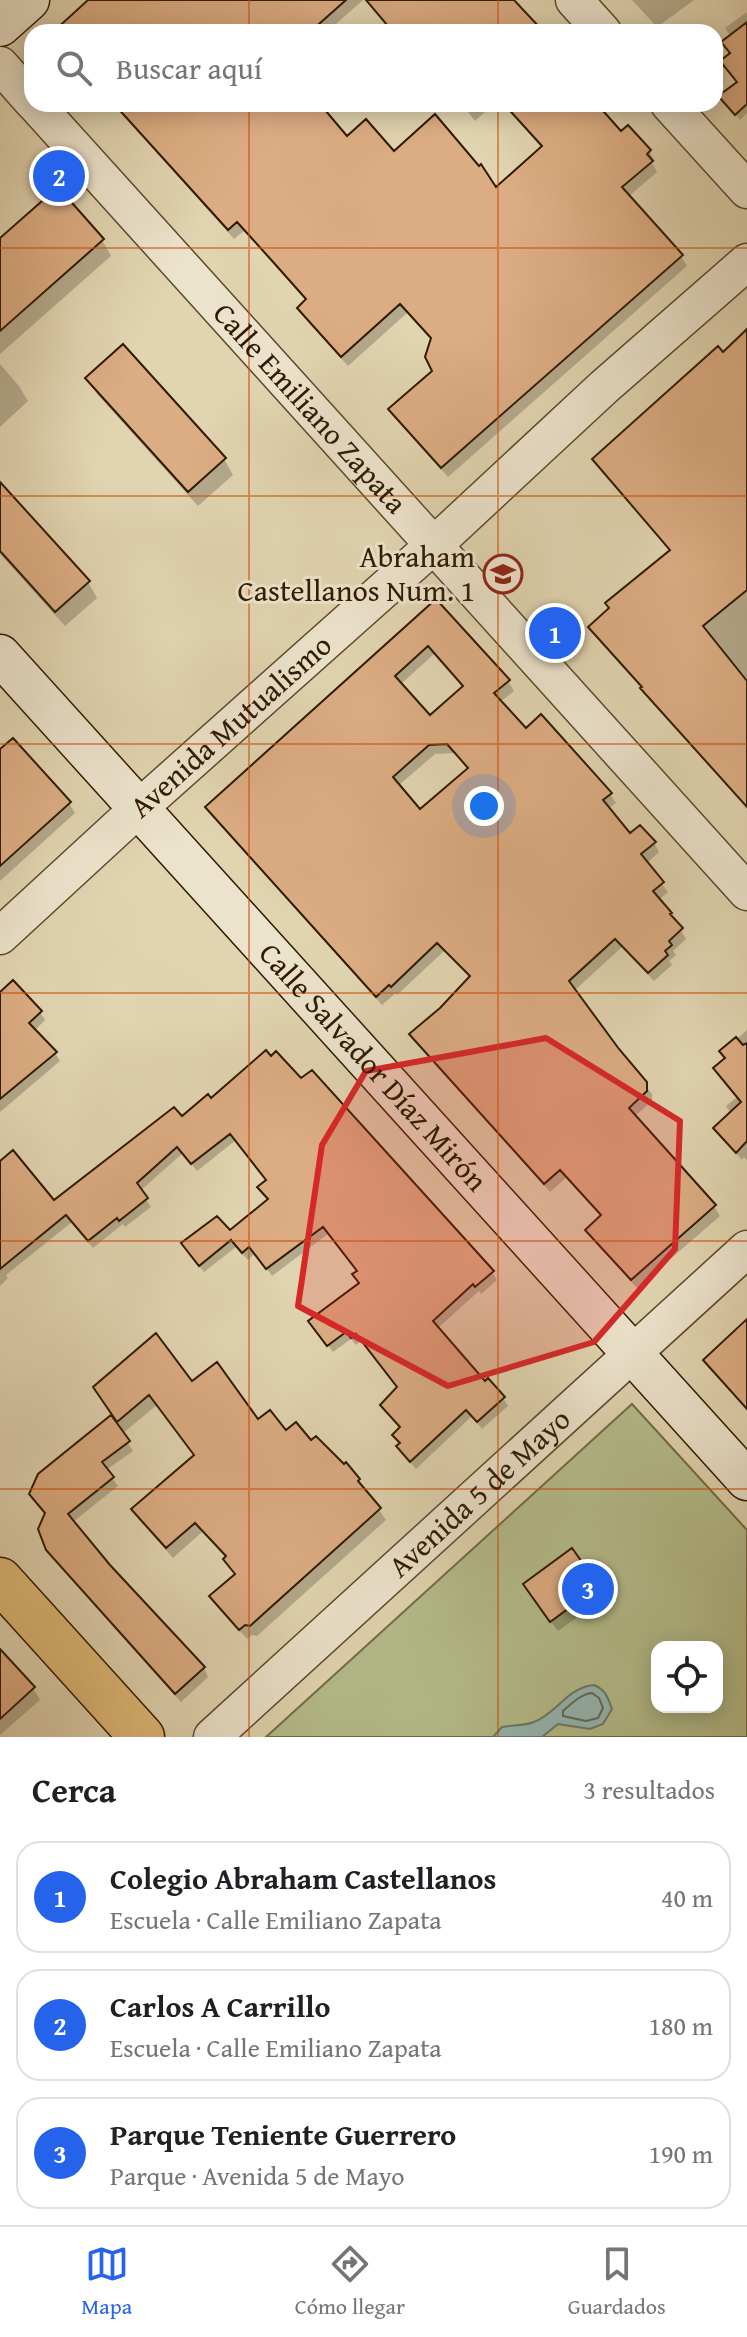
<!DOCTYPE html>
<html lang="es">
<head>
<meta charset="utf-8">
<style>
  :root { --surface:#fff; --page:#f6f6f6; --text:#202124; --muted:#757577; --line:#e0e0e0; --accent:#2563eb }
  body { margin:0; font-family:"Gentium Book Plus",serif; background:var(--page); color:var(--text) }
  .controls { position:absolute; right:24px; bottom:24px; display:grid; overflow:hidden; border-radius:16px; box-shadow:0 4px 20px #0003 }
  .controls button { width:72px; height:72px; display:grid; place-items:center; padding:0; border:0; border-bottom:2px solid var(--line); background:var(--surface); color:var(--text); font:40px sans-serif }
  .you { position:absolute; left:484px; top:806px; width:28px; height:28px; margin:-20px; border:6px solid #fff; border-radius:50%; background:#1a73e8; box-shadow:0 0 0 12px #1a73e833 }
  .badge { display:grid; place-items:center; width:52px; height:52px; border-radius:50%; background:var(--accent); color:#fff; font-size:26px; font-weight:700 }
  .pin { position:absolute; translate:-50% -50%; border:4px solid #fff; box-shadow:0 2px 8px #0006 }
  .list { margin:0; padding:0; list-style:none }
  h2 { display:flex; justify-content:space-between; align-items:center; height:104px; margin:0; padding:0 32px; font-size:34px }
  h2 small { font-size:26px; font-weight:400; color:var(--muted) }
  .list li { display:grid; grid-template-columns:52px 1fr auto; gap:24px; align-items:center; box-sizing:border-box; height:112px; margin:0 16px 16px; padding:0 16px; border:2px solid var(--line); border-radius:24px }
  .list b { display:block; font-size:30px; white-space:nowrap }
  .list p { margin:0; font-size:26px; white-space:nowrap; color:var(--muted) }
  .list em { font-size:26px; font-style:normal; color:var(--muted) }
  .icon { flex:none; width:44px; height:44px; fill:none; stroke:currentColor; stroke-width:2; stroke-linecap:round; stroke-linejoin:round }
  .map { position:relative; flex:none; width:747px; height:1737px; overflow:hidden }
  .search { position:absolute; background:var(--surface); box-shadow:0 4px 20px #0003; left:24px; right:24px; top:24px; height:88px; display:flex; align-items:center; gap:20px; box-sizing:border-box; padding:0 28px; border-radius:24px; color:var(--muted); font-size:30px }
  .sheet { height:488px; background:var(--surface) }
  nav { display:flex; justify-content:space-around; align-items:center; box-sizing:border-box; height:112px; border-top:2px solid var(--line); background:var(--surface); font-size:22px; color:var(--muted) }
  nav a { display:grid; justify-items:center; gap:4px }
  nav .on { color:var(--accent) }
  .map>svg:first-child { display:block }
  .green { fill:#b4bc8a; stroke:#726c46; stroke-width:2; fill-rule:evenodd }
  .water { fill:#95b7b1; stroke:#6d796b; stroke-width:2 }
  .shadow { fill:#0003; fill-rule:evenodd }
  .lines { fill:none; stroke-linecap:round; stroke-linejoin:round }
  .shore { stroke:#62695a; stroke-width:2 }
  .building { fill:#dcac82; stroke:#301b02; stroke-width:2; fill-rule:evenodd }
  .tertiary-casing { stroke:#5c492e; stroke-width:39 }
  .secondary-casing { stroke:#301b02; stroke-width:43 }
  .primary-casing { stroke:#301b02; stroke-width:47 }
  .tertiary { stroke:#ece3cc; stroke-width:36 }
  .secondary { stroke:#ece3cc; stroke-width:40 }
  .primary { stroke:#e0ba78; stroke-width:44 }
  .marked { fill:#d62828; fill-opacity:0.2; stroke:#d62828; stroke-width:6; stroke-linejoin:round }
  .grid { fill:none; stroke:#cc500a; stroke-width:2; stroke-opacity:0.55 }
  .labels { text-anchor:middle; stroke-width:6; stroke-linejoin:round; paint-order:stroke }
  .street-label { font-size:30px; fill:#301b02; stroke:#ece3cc }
  .poi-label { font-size:30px; fill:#301b02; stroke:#ece3cc; text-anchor:end }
</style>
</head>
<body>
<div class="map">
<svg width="747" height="1737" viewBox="0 0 747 1737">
  <rect width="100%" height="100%" fill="#e1d4b0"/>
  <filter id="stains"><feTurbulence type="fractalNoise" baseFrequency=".0025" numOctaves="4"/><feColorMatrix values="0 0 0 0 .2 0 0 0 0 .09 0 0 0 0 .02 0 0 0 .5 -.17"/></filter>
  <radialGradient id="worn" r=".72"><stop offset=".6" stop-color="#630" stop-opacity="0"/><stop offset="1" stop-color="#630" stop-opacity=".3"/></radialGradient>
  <!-- green -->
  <path class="green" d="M632,1404L747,1530V1737H266ZM657,1647H717V1707H657Z"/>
  <!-- water -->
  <path class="water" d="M594,1685C606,1690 608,1698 612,1709L603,1724L590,1729L558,1724L542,1737H493L502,1727C512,1725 525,1726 534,1722C557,1713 568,1687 594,1685Z"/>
  <!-- shadow -->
  <path class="shadow" d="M91,0H363L327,32H56Z
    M632,0H694L657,27Z
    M747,12V113L740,120L720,97L739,83L732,54L731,37L725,28Z
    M113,104H317L347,138L496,190L542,148L503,104H596L621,134L649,151L655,161L652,163L657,172L628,197L681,256L687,266L448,477L397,420L391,409L434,372L432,341L407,313L348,366L305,318L299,308L307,301L282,273L244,231L234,239Z
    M462,104H494L475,121Z
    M102,240L111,256L0,354V241Z
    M747,332V806L594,634L672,551L723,354Z
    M0,364L19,386L28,401L0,427Z
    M88,379L224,459L233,475L198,506L97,394Z
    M0,485L88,582L97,598L65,626L0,554Z
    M436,602L508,681L514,691L500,702L525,731L610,794L616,803L608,809L630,836L654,843L659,852L646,864L668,892L659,900L671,914L686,939L673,951L676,955L669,961L672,965L654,981L622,947L574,991L652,1094V1101L634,1117L714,1206L720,1216L637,1288L593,1240L587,1230L602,1217L566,1178L550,1192L417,1044L412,1035L441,1010L470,978L444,951L397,995L396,993L382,1005L213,817L208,807ZM434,654L464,687L429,718L400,685ZM454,753L469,770L420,812L398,786L435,754Z
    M0,752L69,803L75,813L0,881Z
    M0,994L40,1012L45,1020L34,1031L55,1053L60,1061L0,1112Z
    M747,1030V1160L744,1157L742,1160L715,1128L731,1114L726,1106L737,1097L727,1060L722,1052Z
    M207,1097L492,1272L497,1280L481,1294L479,1291L437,1329L485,1384L503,1398L508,1406L482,1429L472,1416L416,1469L404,1454L394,1435L401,1429L382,1405L399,1388L362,1340L356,1345L351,1339L333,1352L315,1329L360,1284L358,1272L328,1234L272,1276L255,1253L248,1260L236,1247L204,1272L188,1252L230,1232L269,1201L260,1187L268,1181L236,1140L197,1171L183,1153L140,1191L151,1207L125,1227L123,1224L93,1248L72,1222L6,1275L8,1278L0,1286V1163L54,1203L182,1119Z
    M191,1383L258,1422L310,1443L358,1480L386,1520L257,1636L252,1635L247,1639L218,1607L212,1597L236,1576L226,1558L202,1532L173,1558L139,1520L133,1509L195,1457L157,1405L122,1434L133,1451L106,1470L118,1486L73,1522L109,1566L204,1668L208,1677L181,1702L53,1559L47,1549V1515L40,1476L113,1415L101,1398Z
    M571,1551L604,1598L558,1631L531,1595Z
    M0,1652L33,1688L40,1700L0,1735Z"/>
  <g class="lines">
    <!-- shore -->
    <path class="shore" d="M592,1693L599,1698L603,1708L598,1718L586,1721L563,1716V1711C572,1703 581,1694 592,1693Z"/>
  </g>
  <!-- building -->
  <path class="building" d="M88,0H346L310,32H53Z
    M366,0H514L544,32H393Z
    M747,22V104L735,115L718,96L737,82L720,61L730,53L721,42Z
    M114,104H320L347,136L366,119L394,151L435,114L479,166L481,164L496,187L542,146L504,104H597L621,131L628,125L651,150L647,154L653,161L622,187L683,255L441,468L388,409L432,371L425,357L431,338L400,304L341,357L297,308L306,299L274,263L237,222L228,230Z
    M58,187L104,239L0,331V238Z
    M747,329V590L703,626L747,681V807L640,688L642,687L588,627L609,608L605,603L670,550L592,459L718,346L723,352Z
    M123,344L226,458L188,492L85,378Z
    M0,482L90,581L55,612L0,551Z
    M436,599L510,680L494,693L526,728L541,714L612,793L603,800L630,833L640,825L656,842L641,854L664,882L653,891L672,913L670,914L683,928L669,941L672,945L665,951L668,955L648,973L615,939L569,981L619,1049L647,1082V1091L629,1108L716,1205L631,1280L585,1230L601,1215L560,1170L544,1184L409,1034L440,1008L470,976L437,943L391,987L389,985L376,997L205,807ZM428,646L463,686L430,715L395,676ZM447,744L468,768L420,809L393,777L429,745Z
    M13,738L71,802L0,866V749Z
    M13,980L42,1011L29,1023L57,1052L0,1099V992Z
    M736,1037L743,1045L747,1043V1141L736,1153L713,1128L741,1102L713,1068L725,1058L719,1051Z
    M266,1050L271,1056L276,1051L301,1078L312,1070L494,1271L475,1287L473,1284L433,1321L485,1381L488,1378L505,1397L477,1422L466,1410L410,1462L396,1446L400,1443L392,1435L400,1427L380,1405L397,1387L356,1334L351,1338L346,1332L327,1346L308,1321L359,1283L352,1274L357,1271L323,1227L266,1269L249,1247L242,1253L231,1240L199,1266L181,1243L217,1216L230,1230L268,1199L257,1187L266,1180L230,1134L191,1164L177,1147L137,1183L148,1198L119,1221L117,1218L88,1241L66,1215L0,1269V1161L13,1150L54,1200L174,1107L182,1116L208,1094L211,1098Z
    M747,1319V1409L703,1360Z
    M156,1333L192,1381L217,1362L258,1419L270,1410L286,1430L296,1422L311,1440L316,1436L344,1464L346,1462L360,1479L358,1481L381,1508L250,1626L245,1625L239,1630L209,1596L235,1574L223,1559L226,1556L195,1523L166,1548L131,1509L194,1455L149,1395L117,1422L93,1387Z
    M111,1415L130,1441L102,1462L114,1477L68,1514L110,1565L205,1667L175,1694L46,1550L38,1529L45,1513L29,1494L38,1474Z
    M572,1548L599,1586L550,1622L523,1584Z
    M0,1649L35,1687L0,1719Z"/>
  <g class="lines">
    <defs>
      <g id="tertiary">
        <path d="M574,0L603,32"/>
        <path d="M0,65L32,101"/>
        <path id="s1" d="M35,104L747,892"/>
        <path d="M669,104L747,190"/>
        <path id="s2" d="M0,936L139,808L434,545L604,387L747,262"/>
        <path id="s3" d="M212,1737L747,1249"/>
      </g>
      <g id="secondary">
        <path d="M0,26L29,0"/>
        <path id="s4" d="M0,655L747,1480"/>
      </g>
      <path id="primary" d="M0,1580L142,1737"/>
    </defs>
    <!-- tertiary casing -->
    <use href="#tertiary" class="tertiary-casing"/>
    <!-- secondary casing -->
    <use href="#secondary" class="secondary-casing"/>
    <!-- primary casing -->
    <use href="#primary" class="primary-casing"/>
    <!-- tertiary -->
    <use href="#tertiary" class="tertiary"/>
    <!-- secondary -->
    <use href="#secondary" class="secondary"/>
    <!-- primary -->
    <use href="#primary" class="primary"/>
  </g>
  <!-- marked area -->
  <path class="marked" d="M546,1038L680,1121L675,1249L594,1342L448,1386L298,1306L322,1145L366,1071Z"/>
  <!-- grid -->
  <path class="grid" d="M249,0V32M498,0V32M249,104V1737M498,104V1737M0,248H747M0,496H747M0,744H747M0,993H747M0,1241H747M0,1489H747"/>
  <!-- icons -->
  <defs>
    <symbol id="school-ring" viewBox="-11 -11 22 22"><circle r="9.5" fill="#ece3cc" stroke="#8f2418" stroke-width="1.5"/><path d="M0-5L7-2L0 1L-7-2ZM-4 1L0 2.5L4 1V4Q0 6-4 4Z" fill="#8f2418"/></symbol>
  </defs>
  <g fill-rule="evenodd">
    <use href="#school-ring" x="481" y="552" width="44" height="44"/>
  </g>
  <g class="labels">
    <!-- street labels -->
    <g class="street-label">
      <text dy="10" stroke="none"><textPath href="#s1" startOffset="410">Calle Emiliano Zapata</textPath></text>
      <text dy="10" stroke="none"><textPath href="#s2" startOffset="312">Avenida Mutualismo</textPath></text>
      <text dy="10" stroke="none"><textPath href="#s4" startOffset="556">Calle Salvador Díaz Mirón</textPath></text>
      <text dy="10" stroke="none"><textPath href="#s3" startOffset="362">Avenida 5 de Mayo</textPath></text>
    </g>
    <!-- poi labels -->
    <g class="poi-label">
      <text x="475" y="567">Abraham<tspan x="475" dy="34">Castellanos Num. 1</tspan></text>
    </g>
  </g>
  <rect width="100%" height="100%" filter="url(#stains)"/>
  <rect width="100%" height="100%" fill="url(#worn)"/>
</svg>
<div class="controls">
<button><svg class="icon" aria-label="locate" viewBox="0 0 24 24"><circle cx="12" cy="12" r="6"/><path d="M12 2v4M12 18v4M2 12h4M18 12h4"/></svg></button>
</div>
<div class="you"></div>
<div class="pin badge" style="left:555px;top:633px">1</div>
<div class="pin badge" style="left:59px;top:176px">2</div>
<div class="pin badge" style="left:588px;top:1589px">3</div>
<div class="search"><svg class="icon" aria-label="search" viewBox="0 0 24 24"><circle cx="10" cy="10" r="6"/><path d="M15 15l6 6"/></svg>Buscar aquí</div>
</div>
<section class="sheet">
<h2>Cerca<small>3 resultados</small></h2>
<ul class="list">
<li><span class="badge">1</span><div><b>Colegio Abraham Castellanos</b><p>Escuela · Calle Emiliano Zapata</p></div><em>40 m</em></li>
<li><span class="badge">2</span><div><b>Carlos A Carrillo</b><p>Escuela · Calle Emiliano Zapata</p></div><em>180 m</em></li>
<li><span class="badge">3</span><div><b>Parque Teniente Guerrero</b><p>Parque · Avenida 5 de Mayo</p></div><em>190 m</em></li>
</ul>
</section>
<nav>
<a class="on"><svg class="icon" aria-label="map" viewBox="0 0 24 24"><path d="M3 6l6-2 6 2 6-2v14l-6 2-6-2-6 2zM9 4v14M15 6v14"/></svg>Mapa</a>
<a><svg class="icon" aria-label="directions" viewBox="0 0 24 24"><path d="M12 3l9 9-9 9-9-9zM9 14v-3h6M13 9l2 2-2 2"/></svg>Cómo llegar</a>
<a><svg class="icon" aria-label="saved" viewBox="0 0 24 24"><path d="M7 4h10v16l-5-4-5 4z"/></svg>Guardados</a>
</nav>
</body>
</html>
